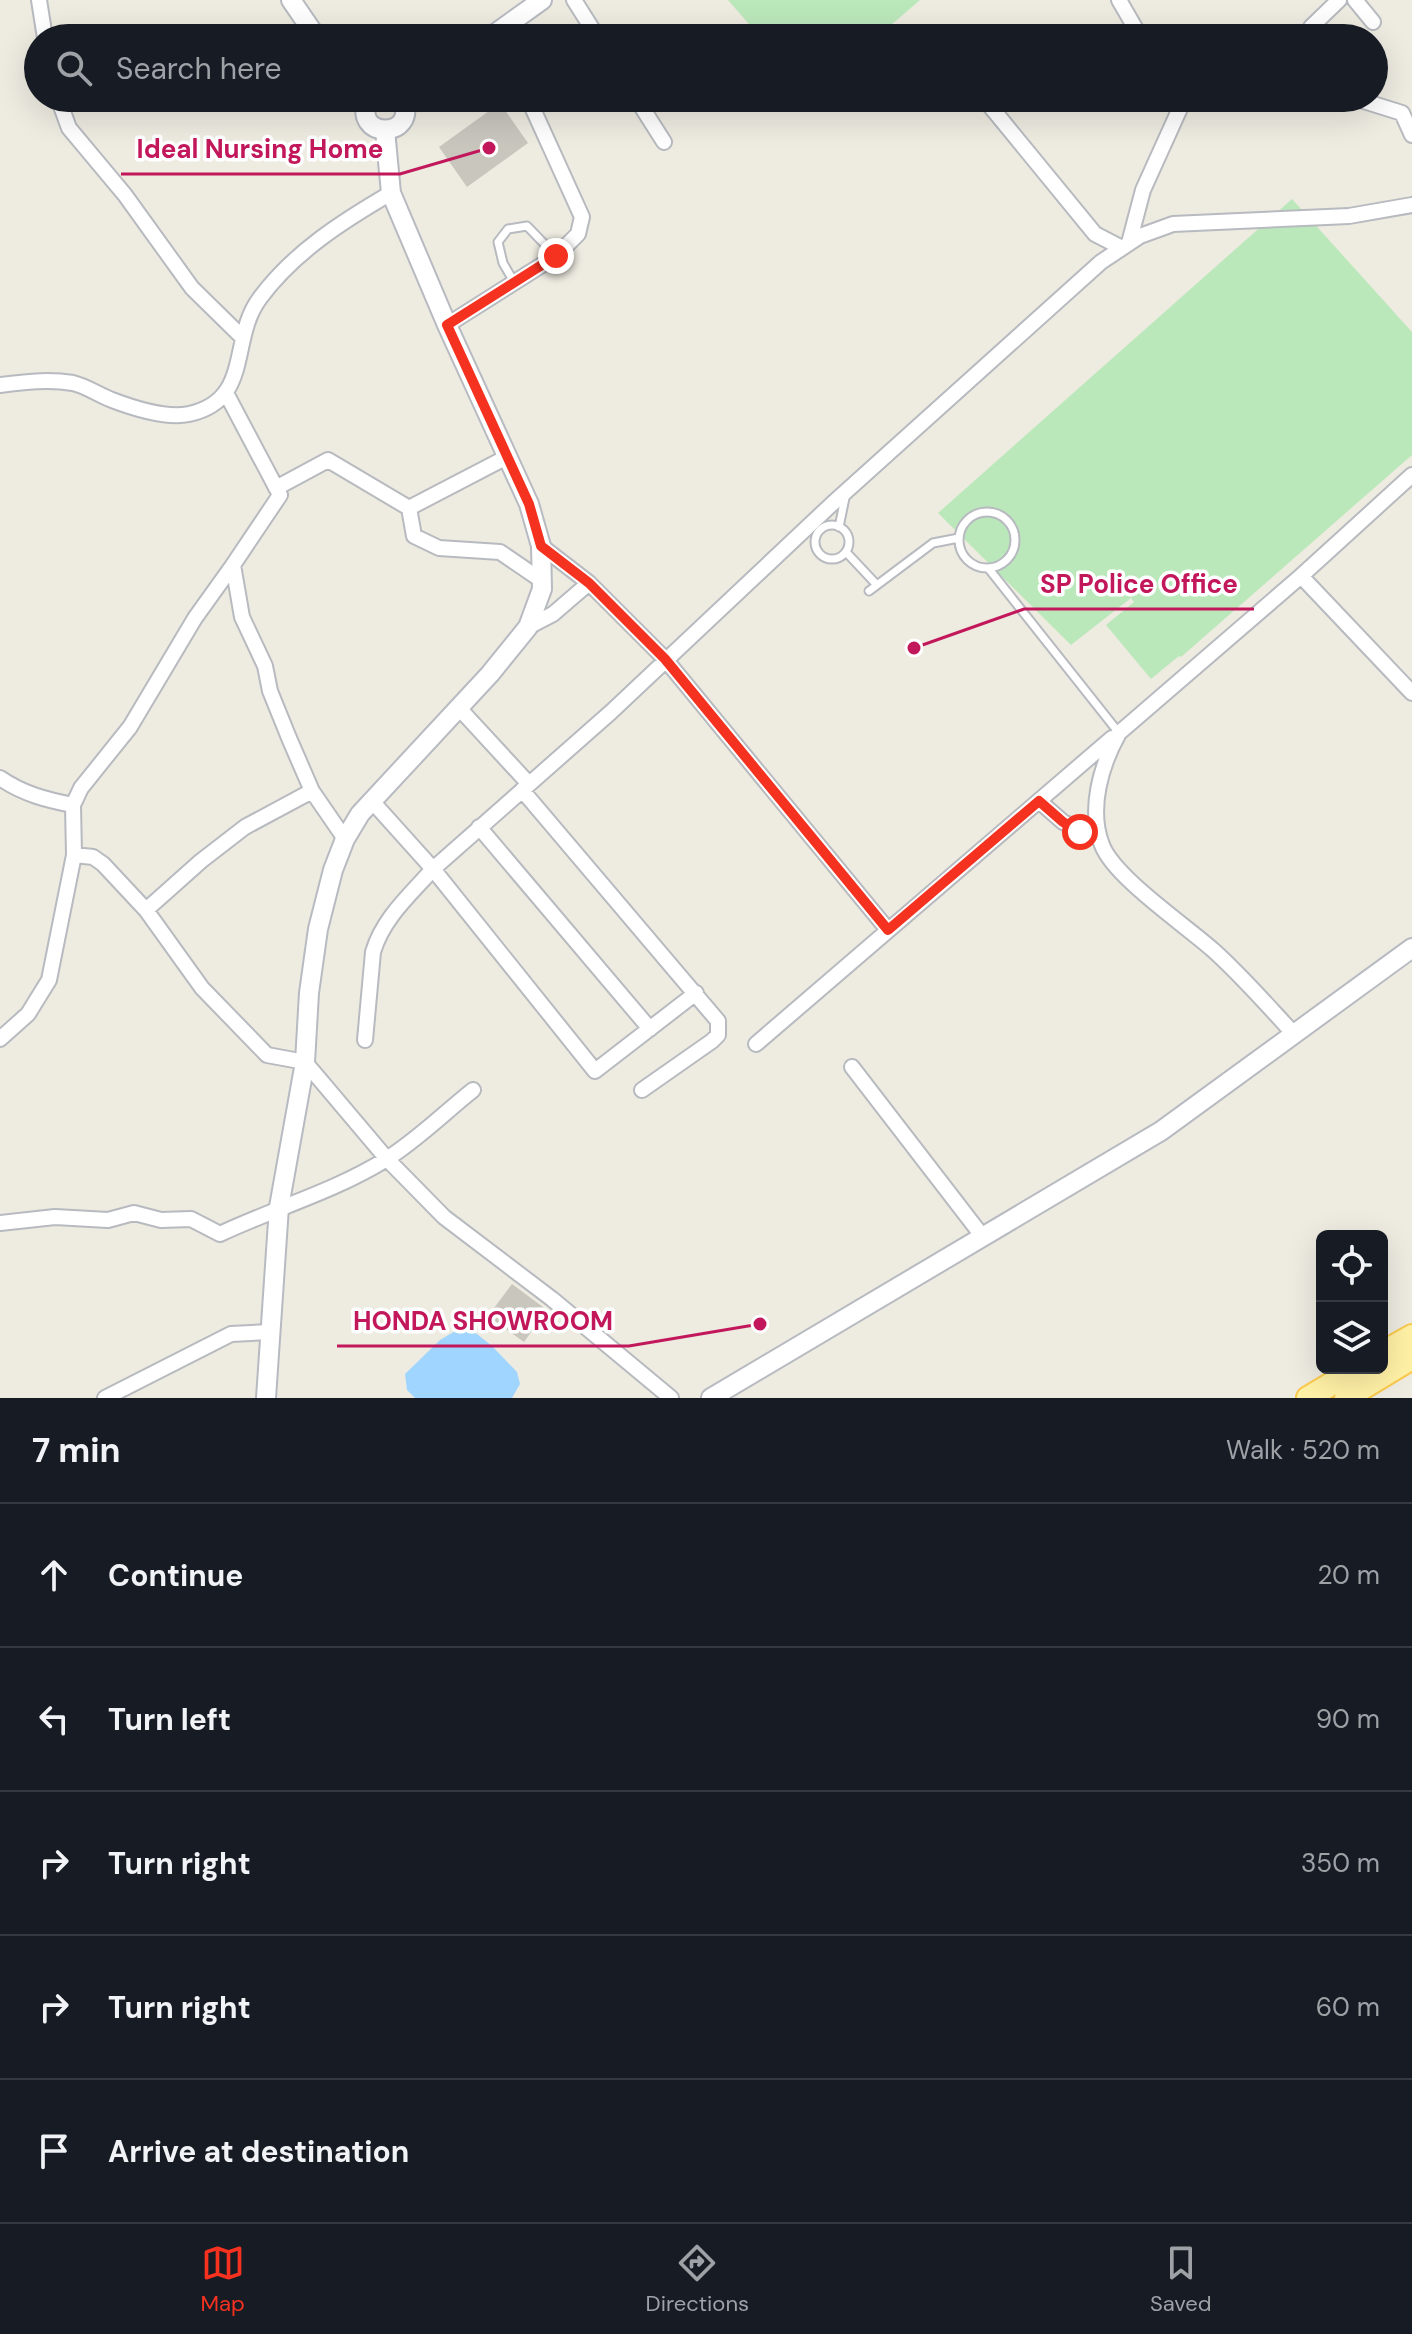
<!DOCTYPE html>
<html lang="en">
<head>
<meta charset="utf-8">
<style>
  :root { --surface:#171b24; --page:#20242c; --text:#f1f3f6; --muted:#9ea1a6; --line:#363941; --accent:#f53120 }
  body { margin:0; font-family:"DM Sans",sans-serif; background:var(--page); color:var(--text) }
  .controls { position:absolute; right:24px; bottom:24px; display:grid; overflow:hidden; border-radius:12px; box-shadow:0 8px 32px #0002 }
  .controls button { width:72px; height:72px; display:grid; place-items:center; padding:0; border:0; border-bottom:2px solid var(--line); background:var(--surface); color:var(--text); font:40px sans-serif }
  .stop { position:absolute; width:24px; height:24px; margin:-18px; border:6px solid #f53120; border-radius:50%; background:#fff }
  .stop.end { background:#f53120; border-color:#fff; box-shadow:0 2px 8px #0008 }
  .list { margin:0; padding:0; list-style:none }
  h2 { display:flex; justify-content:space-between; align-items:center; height:104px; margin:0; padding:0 32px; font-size:34px }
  h2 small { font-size:26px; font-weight:400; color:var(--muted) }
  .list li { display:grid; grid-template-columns:52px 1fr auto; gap:24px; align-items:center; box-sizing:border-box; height:144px; padding:0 32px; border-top:2px solid var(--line) }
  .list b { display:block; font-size:30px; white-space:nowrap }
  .list em { font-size:26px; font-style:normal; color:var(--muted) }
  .icon { flex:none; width:44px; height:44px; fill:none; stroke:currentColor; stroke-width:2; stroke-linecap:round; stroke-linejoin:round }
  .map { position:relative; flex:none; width:1412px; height:1398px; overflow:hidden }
  .search { position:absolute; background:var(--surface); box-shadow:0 8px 32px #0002; left:24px; right:24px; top:24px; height:88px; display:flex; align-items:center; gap:20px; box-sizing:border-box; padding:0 28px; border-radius:44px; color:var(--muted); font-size:30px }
  .sheet { height:824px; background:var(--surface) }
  nav { display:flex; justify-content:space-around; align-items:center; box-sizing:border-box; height:112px; border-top:2px solid var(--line); background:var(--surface); font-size:22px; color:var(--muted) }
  nav a { display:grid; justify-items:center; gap:4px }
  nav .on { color:var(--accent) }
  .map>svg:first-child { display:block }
  .green { fill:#bbe8bb }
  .water { fill:#a0d5ff }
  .building { fill:#c9c6be }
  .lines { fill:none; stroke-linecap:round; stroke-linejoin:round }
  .lane-casing { stroke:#b7babf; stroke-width:11 }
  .street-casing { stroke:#b7babf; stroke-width:18 }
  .secondary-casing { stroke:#b7bbc1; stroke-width:22 }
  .primary-casing { stroke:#fbca4d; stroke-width:26 }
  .lane { stroke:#fff; stroke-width:7 }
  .street { stroke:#fff; stroke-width:14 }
  .secondary { stroke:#fff; stroke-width:18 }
  .primary { stroke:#fff1a5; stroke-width:22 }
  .route { stroke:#f53120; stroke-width:10 }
  .leader { fill:none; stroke:#c2185b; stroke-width:3 }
  .callout-dot { fill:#c2185b; stroke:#fff; stroke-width:3 }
  .callout-label { font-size:26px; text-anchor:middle; font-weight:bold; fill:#c2185b; stroke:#fff; stroke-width:7; stroke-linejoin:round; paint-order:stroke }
</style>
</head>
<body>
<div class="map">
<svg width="1412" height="1398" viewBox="0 0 1412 1398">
  <rect width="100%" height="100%" fill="#eeebe1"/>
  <!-- green -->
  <path class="green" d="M728,0H920L876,38H761Z
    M1292,199L1412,332V455L1181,657L1179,656L1151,679L1106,625L1134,602L1131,598L1071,645L938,513Z"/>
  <!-- water -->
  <path class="water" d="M457,1330H472L492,1346L517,1372L520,1384L512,1398H415L407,1390L405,1374L440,1340Z"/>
  <!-- building -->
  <path class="building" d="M500,103L528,143L467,187L439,147Z
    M512,1284L547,1310L524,1342L488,1316Z"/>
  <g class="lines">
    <defs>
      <path id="lane" d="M514,282L503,263L498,242L508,229L527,226L556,256
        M959 540a28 28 0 1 1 56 0a28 28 0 1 1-56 0Z
        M815 542a17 17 0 1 1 34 0a17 17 0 1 1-34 0Z
        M839,527L846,493
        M846,552L877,585
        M989,569L1119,733
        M869,591L933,543L959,538"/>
      <path id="street" d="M39,0L45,38
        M574,0L598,38
        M1119,0L1141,38
        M1355,0L1373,22
        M1318,38L1311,27L1339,0
        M58,98L69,128L125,195L192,288L243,338
        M636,98L664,142
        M1354,98L1402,113L1412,135
        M986,101L1095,234L1122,248
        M1129,243L1143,190L1181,106L1176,98
        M447,325L556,256L578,234L582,217L528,98
        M0,385C24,382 48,379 73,383C86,386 99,395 112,400C133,408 166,419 189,414C253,400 229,339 260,298C294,252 343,221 391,193
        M226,393L280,495L233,565L242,617L265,666L270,691L289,738L312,791L345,839
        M276,488L328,460L409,508L507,457
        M409,508L414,536L439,548L500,552L541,580
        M541,546L589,583L665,659L888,930
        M1301,576L1412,693
        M528,627L553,614L589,583
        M458,707L529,784
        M0,778C23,794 47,800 73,805
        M522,790L718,1021V1035L712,1041L642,1090
        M371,800L433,869L611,712L832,504L1101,262L1140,236L1173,224L1349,216L1412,205
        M1039,801L1063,822L1100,839
        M479,827L650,1029
        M74,855L93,857L103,864L146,910L202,988L267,1055L305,1062L387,1159L444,1217L552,1299L671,1398
        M146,910L201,861L245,827L312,791
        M1294,1034C1268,1006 1242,976 1213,950C1185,925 1114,877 1102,845C1088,809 1101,765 1119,733L1301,576L1412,475
        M0,1039L28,1014L49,980L74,855L73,805L81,788L130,727L195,618L233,565
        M365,1040L373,952C383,918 410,895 433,869L595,1071L696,993
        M756,1044L1112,738
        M852,1067L983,1237
        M0,1223L55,1217L108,1220L134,1213L161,1220L191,1219L220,1234C275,1208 333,1192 385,1160C416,1141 444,1113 473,1090
        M105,1398L231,1334L269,1332"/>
      <path id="secondary" d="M291,0L317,38
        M489,38L542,0
        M369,98C349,140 421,140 402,98
        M266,1398L279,1207L305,1062L309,993L318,929L333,870L345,839L360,814L490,674L528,627L542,589L541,546L529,504L447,325L391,193L385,130
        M711,1398L1161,1131L1412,948"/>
      <path id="primary" d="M1382,1353L1412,1336
        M1308,1398L1358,1368
        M1346,1398L1412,1358"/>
    </defs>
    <!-- lane casing -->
    <use href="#lane" class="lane-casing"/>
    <!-- street casing -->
    <use href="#street" class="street-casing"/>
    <!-- secondary casing -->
    <use href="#secondary" class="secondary-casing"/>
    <!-- primary casing -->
    <use href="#primary" class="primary-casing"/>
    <!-- lane -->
    <use href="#lane" class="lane"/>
    <!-- street -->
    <use href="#street" class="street"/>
    <!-- secondary -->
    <use href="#secondary" class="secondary"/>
    <!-- primary -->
    <use href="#primary" class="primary"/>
  </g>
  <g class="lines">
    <!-- route -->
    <path class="route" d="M556,256L447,325L529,504L541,546L589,583L665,659L888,930L1039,801L1063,822L1080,832"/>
  </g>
  <!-- callouts -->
  <path class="leader" d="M489 148L400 174H121M914 648L1024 609H1254M760 1324L629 1346H337"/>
  <g class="callout-dot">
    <circle cx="489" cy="148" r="8"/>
    <circle cx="914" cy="648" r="8"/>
    <circle cx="760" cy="1324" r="8"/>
  </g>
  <g class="callout-label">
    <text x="260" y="158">Ideal Nursing Home</text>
    <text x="1139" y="593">SP Police Office</text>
    <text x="483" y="1330">HONDA SHOWROOM</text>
  </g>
</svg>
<div class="controls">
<button><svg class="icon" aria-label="locate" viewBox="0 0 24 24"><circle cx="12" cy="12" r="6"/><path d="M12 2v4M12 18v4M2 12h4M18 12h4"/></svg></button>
<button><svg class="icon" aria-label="layers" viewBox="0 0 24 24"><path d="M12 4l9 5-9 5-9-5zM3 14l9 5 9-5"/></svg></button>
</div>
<div class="stop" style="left:1080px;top:832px"></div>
<div class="stop end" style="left:556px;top:256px"></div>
<div class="search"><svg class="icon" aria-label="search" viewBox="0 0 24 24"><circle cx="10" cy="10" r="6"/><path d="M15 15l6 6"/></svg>Search here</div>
</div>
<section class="sheet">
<h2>7 min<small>Walk · 520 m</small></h2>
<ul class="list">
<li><svg class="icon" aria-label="ahead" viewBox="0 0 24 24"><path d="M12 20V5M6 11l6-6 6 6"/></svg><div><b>Continue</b></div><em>20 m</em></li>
<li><svg class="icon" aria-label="left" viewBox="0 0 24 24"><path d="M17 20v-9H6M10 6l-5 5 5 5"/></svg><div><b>Turn left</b></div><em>90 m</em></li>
<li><svg class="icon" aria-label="right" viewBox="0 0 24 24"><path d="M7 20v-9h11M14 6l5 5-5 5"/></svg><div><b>Turn right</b></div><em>350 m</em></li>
<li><svg class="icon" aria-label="right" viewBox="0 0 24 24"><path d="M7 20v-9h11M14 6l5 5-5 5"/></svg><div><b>Turn right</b></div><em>60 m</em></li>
<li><svg class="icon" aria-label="arrive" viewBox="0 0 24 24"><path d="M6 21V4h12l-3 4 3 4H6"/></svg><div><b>Arrive at destination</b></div></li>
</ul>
</section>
<nav>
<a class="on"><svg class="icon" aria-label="map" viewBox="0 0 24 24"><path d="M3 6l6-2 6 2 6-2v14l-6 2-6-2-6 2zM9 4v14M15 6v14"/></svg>Map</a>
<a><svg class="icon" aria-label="directions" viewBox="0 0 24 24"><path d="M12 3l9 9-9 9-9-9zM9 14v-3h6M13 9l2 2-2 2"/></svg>Directions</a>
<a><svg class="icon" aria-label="saved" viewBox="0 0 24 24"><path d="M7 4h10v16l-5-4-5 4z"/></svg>Saved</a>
</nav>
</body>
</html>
